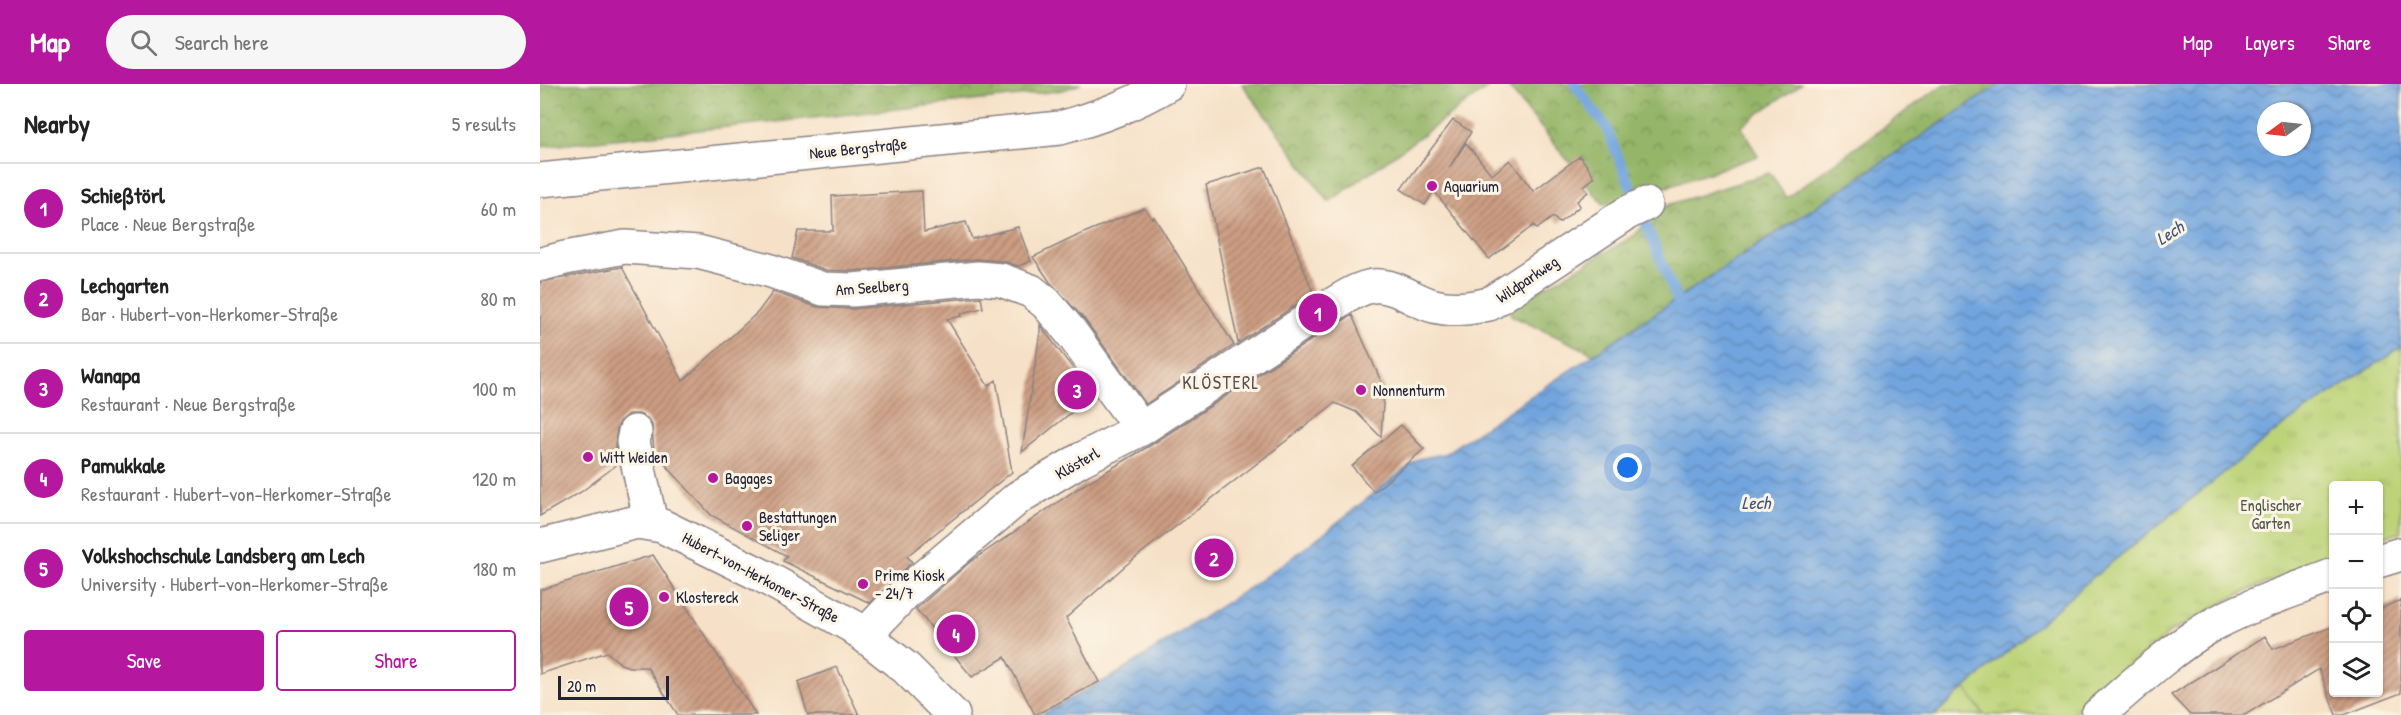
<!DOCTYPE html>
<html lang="en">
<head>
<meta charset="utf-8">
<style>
  :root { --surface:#fff; --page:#f6f6f6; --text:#222; --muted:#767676; --line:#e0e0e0; --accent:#b5179e }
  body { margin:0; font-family:"Patrick Hand",sans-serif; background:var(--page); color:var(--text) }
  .controls { position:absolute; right:18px; bottom:18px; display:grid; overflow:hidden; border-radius:6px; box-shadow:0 2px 4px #0004 }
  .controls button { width:54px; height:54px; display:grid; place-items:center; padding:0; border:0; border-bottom:2px solid var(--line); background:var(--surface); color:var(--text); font:30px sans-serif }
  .compass { position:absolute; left:1717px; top:18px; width:54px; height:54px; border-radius:50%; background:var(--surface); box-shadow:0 2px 4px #0004; rotate:255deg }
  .scale { position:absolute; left:18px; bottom:15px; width:111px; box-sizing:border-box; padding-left:6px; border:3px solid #22223b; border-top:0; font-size:16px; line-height:21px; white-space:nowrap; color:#22223b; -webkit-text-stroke:4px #fcf5e5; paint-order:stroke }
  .you { position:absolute; left:1088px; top:384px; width:21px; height:21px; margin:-15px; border:4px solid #fff; border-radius:50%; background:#1a73e8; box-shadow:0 0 0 9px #1a73e833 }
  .badge { display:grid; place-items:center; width:39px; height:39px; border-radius:50%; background:var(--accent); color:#fff; font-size:20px; font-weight:700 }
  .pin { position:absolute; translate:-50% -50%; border:3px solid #fff; box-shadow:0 2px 6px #0006 }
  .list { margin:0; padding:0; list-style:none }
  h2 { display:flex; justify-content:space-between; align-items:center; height:78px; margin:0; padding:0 24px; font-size:26px }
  h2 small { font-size:20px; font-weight:400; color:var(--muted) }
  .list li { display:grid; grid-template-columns:39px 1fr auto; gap:18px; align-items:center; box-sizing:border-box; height:90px; padding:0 24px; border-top:2px solid var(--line) }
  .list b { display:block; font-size:22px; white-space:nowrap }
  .list p { margin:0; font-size:20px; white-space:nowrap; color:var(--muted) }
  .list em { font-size:20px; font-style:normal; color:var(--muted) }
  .actions { display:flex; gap:12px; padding:18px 24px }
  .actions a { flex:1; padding:14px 0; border:2px solid var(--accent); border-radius:6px; text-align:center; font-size:21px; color:var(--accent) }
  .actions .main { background:var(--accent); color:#fff }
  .icon { flex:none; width:33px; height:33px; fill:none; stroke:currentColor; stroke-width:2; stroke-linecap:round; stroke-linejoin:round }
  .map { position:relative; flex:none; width:1861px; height:631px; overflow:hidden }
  header { display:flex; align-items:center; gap:36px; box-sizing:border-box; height:84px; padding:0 30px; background:var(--accent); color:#fff }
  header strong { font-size:28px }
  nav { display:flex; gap:33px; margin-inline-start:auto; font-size:21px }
  .search { width:420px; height:54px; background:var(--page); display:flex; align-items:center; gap:15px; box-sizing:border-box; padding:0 21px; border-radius:33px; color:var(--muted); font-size:22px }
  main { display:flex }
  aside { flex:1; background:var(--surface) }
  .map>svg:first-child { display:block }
  .grass { fill:#bcd378; stroke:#6f7a5a; stroke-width:1.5 }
  .forest { fill:url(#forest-crowns); stroke:#5c6c52; stroke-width:1.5 }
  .park { fill:url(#park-tufts); stroke:#6f7a5a; stroke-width:1.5 }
  .water { fill:url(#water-waves); stroke:#4a648c; stroke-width:1.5; fill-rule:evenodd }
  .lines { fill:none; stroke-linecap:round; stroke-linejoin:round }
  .stream { stroke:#72a5de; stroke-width:10 }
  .building { fill:url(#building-hatch) }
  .minor-casing { stroke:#8c8282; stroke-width:36 }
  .major-casing { stroke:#8c8282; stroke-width:36 }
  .minor { stroke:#fff; stroke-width:33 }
  .major { stroke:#fff; stroke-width:33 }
  .poi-dot { fill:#b5179e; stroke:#fcf5e5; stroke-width:2 }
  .labels { text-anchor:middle; stroke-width:6; stroke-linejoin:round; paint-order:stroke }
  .street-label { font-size:16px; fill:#22223b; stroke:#fcf5e5 }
  .poi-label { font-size:16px; fill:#22223b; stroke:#fcf5e5; text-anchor:start }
  .park-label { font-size:16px; fill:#50574d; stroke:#fcf5e5 }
  .water-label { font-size:18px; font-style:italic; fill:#42567c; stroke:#fcf5e5 }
  .neighbourhood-label { font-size:18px; letter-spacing:1.5px; fill:#5e4d54; stroke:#fcf5e5 }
</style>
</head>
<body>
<header>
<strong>Map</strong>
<div class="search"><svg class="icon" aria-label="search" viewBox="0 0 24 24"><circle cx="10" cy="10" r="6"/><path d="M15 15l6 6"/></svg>Search here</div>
<nav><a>Map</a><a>Layers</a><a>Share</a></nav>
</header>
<main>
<aside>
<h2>Nearby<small>5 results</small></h2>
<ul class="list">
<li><span class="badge">1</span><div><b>Schießtörl</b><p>Place · Neue Bergstraße</p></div><em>60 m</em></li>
<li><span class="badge">2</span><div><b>Lechgarten</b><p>Bar · Hubert-von-Herkomer-Straße</p></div><em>80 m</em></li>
<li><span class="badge">3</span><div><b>Wanapa</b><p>Restaurant · Neue Bergstraße</p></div><em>100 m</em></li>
<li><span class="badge">4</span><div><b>Pamukkale</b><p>Restaurant · Hubert-von-Herkomer-Straße</p></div><em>120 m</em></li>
<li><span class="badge">5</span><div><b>Volkshochschule Landsberg am Lech</b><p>University · Hubert-von-Herkomer-Straße</p></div><em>180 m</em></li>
</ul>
<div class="actions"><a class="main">Save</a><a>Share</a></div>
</aside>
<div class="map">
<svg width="1861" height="631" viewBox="0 0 1861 631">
  <defs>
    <pattern id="forest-crowns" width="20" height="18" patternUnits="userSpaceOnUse" patternTransform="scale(1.5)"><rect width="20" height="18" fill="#95b568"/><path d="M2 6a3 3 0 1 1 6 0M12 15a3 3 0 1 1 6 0" fill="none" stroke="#799357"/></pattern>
    <pattern id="park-tufts" width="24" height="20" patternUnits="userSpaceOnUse" patternTransform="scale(1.5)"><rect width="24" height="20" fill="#bcd378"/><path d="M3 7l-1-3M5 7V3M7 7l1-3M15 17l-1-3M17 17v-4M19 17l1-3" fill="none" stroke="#a1b569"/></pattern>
    <pattern id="water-waves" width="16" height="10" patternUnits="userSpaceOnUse" patternTransform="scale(1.5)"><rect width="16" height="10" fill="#72a5de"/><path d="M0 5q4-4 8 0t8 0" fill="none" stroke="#5d86b5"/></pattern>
    <pattern id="building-hatch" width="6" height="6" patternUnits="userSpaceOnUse" patternTransform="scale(1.5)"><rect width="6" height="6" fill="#cc9d82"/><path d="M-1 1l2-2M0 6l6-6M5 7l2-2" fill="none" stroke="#a5806c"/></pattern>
  </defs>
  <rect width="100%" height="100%" fill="#fcf5e5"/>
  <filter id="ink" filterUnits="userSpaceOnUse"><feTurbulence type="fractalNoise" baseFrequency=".0167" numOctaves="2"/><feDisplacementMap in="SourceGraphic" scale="12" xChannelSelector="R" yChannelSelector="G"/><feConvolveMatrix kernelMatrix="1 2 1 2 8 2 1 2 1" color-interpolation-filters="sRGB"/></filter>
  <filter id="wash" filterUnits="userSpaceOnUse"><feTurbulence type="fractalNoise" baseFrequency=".008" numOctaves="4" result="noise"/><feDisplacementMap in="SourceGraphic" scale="24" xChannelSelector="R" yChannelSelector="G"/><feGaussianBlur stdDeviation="1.35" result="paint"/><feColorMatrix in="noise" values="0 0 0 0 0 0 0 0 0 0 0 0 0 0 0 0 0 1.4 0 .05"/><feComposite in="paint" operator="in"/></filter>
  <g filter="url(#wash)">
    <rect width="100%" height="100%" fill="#f6e1c8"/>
    <!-- grass -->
    <path class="grass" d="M1425,604L1444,631H1394Z"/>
    <!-- forest -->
    <path class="forest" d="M0,0H541L523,6L479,12L0,63Z
      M702,0H953L789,118Z
      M966,0H1261L1201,42L1218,72L1082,118L1063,120Z
      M1404,0H1460L1054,270L972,232L968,224L1094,152L1117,128L1131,120L1230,89L1246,114Z"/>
    <!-- park -->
    <path class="park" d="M1861,263V448L1839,455L1838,402H1794L1793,472L1697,511L1632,547L1531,631H1444L1425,604L1552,494L1740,344Z"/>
    <!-- water -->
    <path class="water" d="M1460,0H1861V263L1740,344L1552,494L1394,631H501L575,591L709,504L761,467L878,375L904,370ZM1726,27H1762V63H1726Z"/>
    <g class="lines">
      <!-- stream -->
      <path class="stream" d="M1034,0L1066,43L1142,228"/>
    </g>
    <g id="blocks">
      <!-- building -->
      <path class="building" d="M913,36L931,48L909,84L926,59L952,91L970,76L993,107L1040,72L1055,93L1044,102L1048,108L1037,117L1040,122L1019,139L1013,133L997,145L994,141L949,175L894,107L885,121L861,105Z
        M724,83L774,211L770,217L759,219L698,259L666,101Z
        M382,107L384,148L426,138L432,155L478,143L491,177L478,182L463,177L436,175L312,187L286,186L252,174L258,147H293L292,112Z
        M604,124L612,134L614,133L694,261L606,320L545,236L510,198L493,173L539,151Z
        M82,183L143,297L218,228L233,208L277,223L312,225L441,213L443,224L421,229L422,232L407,235L448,302L456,296L472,388L367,472L372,478L330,519L243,477L247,472L171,431L114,368L112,341L107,334L99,330H88L81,336L77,344L75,362L79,379L41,408L0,432V198Z
        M812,231L844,304L841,353L816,328L795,319L586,481L526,534L559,598L495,631L465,573L432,593L376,525L430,478L540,403L611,361L779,251L786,243L797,240Z
        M500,241L553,311L482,368L500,248Z
        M861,341L884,365L834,408L812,382Z
        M113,471L138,510L216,631H138L107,583H89L81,580L67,568L0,590V506Z
        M1861,516V609L1804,631H1796L1779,585L1705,631H1650L1631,611L1725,552L1733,565L1794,542V609H1839V525Z
        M297,583L319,631H268L258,598Z"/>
    </g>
  </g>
  <g filter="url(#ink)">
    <use href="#blocks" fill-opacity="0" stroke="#8c8282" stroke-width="1.5"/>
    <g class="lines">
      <defs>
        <path id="minor" d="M2,180L25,174L85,163L158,168L228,186L283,205L313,206L438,194L461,196L491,207L506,219L530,247L601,345
          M787,224C801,216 817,204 833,202C855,200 874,217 894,222C913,227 931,224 949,220L1087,129L1106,120
          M95,348L93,358L111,439
          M1838,477L1861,470
          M325,551L366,508L479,413L540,376L601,345L769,235
          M1558,631C1594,600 1632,564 1674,540C1712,520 1754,506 1794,491"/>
        <path id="major" d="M0,96L520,44C560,33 592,21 628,0
          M0,462L97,438L122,442L223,492L312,542L366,584L413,631"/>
      </defs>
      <!-- minor casing -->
      <use href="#minor" class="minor-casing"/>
      <!-- major casing -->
      <use href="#major" class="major-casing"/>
      <!-- minor -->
      <use href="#minor" class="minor"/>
      <!-- major -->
      <use href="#major" class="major"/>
    </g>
  </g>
  <!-- markers -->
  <g class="poi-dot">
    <circle cx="892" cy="102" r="6"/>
    <circle cx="821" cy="306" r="6"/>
    <circle cx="48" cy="373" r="6"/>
    <circle cx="173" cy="394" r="6"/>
    <circle cx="207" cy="442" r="6"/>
    <circle cx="323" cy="500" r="6"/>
    <circle cx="124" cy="513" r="6"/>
  </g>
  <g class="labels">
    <!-- street labels -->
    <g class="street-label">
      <text transform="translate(318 64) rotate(-6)" y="6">Neue Bergstraße</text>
      <text transform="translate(987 195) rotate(-34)" y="6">Wildparkweg</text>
      <text transform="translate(332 203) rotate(-4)" y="6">Am Seelberg</text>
      <text transform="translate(537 379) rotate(-30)" y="6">Klösterl</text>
      <text transform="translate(221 493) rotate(28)" y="6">Hubert-von-Herkomer-Straße</text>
    </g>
    <!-- poi labels -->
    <g class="poi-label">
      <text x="904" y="108">Aquarium</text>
      <text x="833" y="312">Nonnenturm</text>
      <text x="60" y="379">Witt Weiden</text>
      <text x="185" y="400">Bagages</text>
      <text x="219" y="439">Bestattungen<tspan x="219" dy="18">Seliger</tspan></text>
      <text x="335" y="497">Prime Kiosk<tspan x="335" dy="18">- 24/7</tspan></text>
      <text x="136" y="519">Klostereck</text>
    </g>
    <!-- park labels -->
    <g class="park-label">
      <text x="1731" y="427">Englischer<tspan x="1731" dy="18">Garten</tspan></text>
    </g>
    <!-- water labels -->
    <g class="water-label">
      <text transform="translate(1630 149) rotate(-33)" y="6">Lech</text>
      <text x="1216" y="425">Lech</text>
    </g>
    <!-- neighbourhood labels -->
    <g class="neighbourhood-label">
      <text x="681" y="305">KLÖSTERL</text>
    </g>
  </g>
</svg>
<div class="controls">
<button>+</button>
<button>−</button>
<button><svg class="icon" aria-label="locate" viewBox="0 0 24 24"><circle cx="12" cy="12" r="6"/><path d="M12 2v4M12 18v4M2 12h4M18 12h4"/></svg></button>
<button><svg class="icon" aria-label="layers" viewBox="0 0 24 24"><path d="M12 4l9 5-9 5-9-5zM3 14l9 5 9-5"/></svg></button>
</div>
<svg class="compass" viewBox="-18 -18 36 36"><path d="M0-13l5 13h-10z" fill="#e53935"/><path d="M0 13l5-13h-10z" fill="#767676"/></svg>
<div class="scale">20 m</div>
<div class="you"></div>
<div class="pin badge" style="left:778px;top:229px">1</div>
<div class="pin badge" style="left:674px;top:474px">2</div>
<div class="pin badge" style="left:537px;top:306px">3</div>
<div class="pin badge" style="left:416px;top:550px">4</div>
<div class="pin badge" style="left:89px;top:523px">5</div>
</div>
</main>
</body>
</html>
